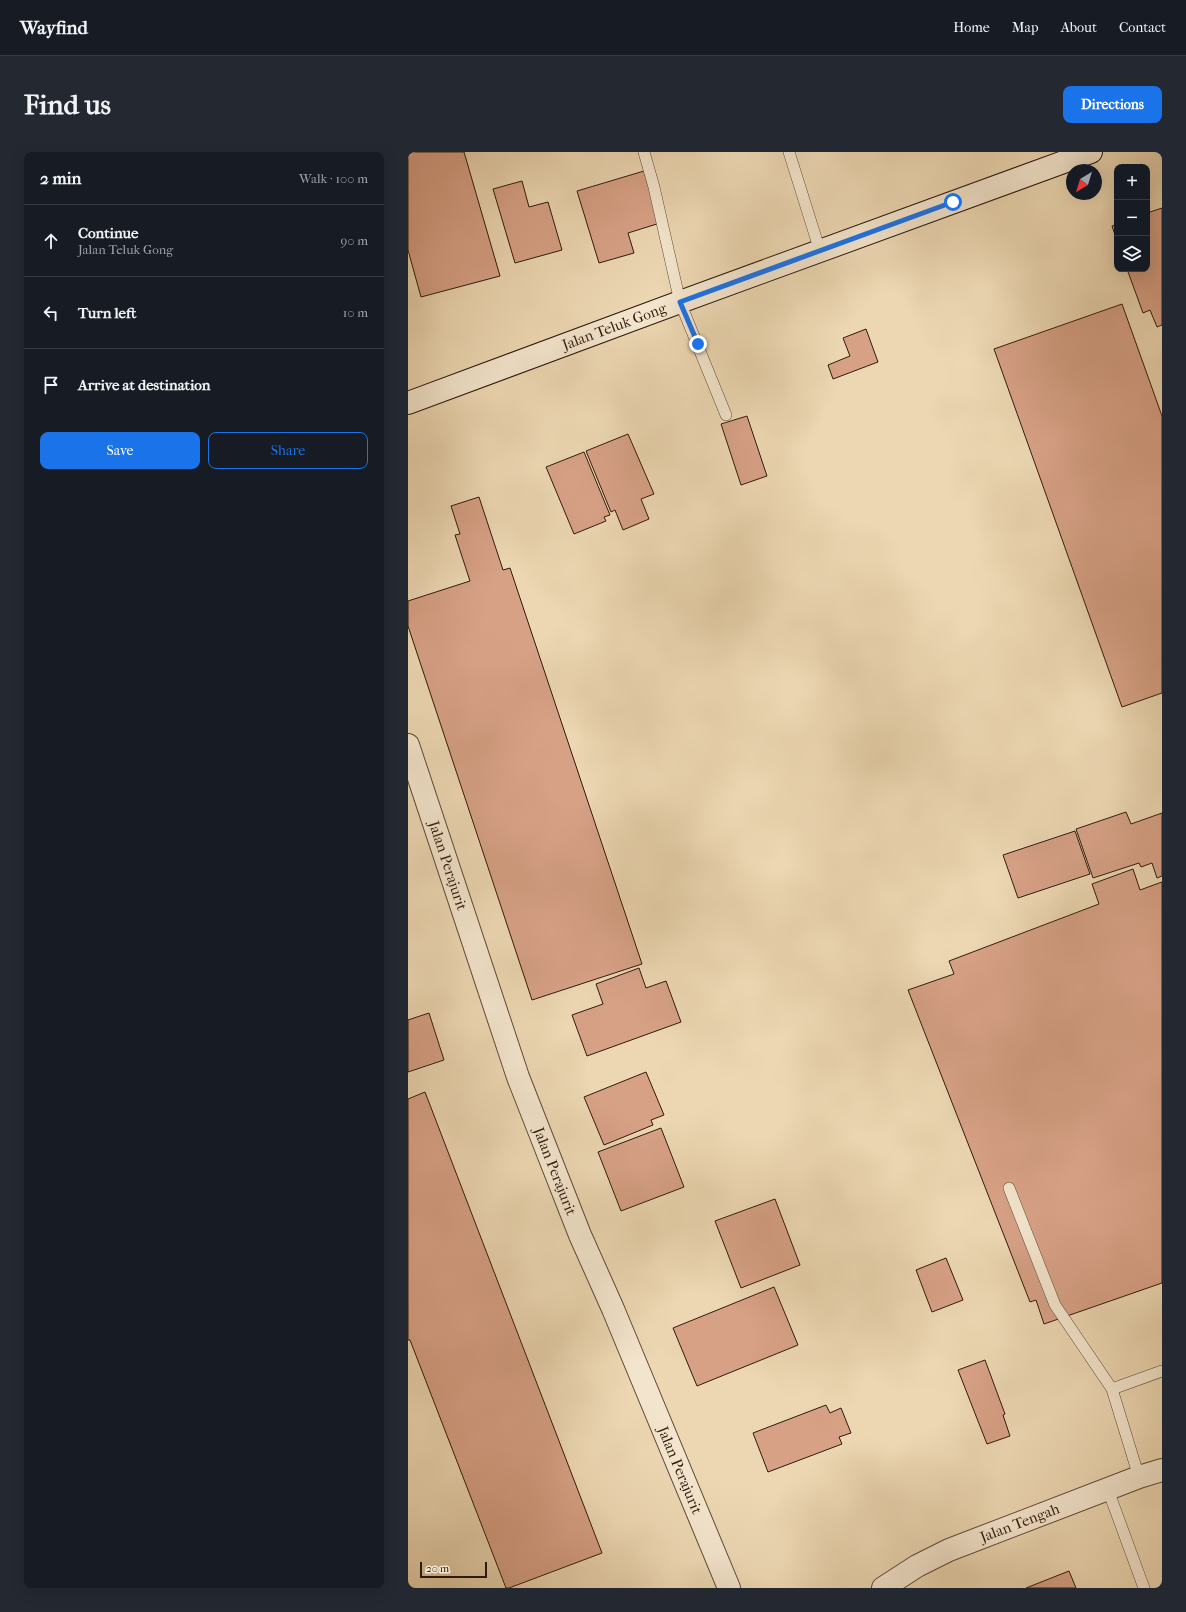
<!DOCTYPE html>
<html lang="en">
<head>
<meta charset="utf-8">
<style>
  :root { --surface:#171b24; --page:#242831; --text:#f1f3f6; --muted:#9ea1a6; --line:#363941; --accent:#1a73e8 }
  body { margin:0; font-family:"IM FELL French Canon",serif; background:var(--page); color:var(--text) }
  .controls { position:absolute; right:12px; top:12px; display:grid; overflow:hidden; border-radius:8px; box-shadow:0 4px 16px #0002 }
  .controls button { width:36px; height:36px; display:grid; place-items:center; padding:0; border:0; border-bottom:1px solid var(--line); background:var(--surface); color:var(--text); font:20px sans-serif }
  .compass { position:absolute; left:658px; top:12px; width:36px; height:36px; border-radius:50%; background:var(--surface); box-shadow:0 4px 16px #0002; rotate:218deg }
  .scale { position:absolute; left:12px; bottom:10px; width:67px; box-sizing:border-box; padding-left:4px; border:2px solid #311a0c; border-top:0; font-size:11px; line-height:14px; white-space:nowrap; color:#311a0c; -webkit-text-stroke:3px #f3e5cd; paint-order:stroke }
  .stop { position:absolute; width:12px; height:12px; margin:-9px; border:3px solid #1a73e8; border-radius:50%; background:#fff }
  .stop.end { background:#1a73e8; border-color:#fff; box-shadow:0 1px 4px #0008 }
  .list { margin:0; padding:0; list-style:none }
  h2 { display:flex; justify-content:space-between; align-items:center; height:52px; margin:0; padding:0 16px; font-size:17px }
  h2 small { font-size:13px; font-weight:400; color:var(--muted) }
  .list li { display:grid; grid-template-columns:26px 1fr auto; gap:12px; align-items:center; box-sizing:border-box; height:72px; padding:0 16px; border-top:1px solid var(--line) }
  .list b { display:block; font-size:15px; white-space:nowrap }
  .list p { margin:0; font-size:13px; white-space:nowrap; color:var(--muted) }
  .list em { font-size:13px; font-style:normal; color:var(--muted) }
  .actions { display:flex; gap:8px; padding:12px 16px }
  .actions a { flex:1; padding:9px 0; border:1px solid var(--accent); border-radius:8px; text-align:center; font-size:14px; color:var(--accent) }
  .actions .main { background:var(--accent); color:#fff }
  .icon { flex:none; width:22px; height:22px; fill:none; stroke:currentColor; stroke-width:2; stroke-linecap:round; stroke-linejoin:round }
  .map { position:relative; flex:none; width:754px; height:1436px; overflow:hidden; border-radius:8px }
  header { display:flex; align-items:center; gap:24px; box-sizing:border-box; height:56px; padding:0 20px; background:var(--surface); border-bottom:1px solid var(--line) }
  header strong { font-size:19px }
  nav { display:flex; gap:22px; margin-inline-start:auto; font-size:14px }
  .intro { display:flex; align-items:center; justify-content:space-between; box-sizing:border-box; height:96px; padding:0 24px }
  h1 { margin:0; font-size:28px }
  .button { padding:10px 18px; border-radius:8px; background:var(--accent); color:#fff; font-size:14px; font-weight:700 }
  main { display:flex; gap:24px; padding:0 24px }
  aside { flex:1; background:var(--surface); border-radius:8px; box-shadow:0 4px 16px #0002 }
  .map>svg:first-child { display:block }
  .building { fill:#d7a186; stroke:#311a0c }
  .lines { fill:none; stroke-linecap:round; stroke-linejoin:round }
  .lane-casing { stroke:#604936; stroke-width:12 }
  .street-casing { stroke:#604936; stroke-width:24 }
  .secondary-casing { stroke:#311a0c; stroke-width:24 }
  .lane { stroke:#f3e5cd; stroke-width:11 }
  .street { stroke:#f3e5cd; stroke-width:22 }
  .secondary { stroke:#f3e5cd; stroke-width:22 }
  .route { stroke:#1a73e8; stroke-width:5 }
  .labels { text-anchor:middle; stroke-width:3.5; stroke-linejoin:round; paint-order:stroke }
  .street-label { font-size:15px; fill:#311a0c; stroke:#f3e5cd }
</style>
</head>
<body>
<header>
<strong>Wayfind</strong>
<nav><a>Home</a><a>Map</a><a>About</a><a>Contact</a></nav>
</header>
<div class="intro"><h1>Find us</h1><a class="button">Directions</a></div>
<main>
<aside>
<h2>2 min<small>Walk · 100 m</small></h2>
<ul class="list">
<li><svg class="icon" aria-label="ahead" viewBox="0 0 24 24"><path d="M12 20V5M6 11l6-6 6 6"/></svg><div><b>Continue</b><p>Jalan Teluk Gong</p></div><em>90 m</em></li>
<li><svg class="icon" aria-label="left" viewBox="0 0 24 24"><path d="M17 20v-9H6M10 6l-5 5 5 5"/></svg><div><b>Turn left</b></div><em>10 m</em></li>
<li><svg class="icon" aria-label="arrive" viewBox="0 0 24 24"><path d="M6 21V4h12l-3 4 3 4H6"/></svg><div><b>Arrive at destination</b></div></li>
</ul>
<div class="actions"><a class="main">Save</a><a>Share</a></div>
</aside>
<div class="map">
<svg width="754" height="1436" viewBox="0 0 754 1436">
  <rect width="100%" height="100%" fill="#ecd7b2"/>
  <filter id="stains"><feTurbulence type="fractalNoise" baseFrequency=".005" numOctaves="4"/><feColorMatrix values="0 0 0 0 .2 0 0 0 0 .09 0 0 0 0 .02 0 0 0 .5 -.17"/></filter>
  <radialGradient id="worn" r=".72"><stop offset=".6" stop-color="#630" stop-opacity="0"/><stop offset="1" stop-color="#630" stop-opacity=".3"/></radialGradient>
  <!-- building -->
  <path class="building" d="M0,0H56L92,124L13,145L0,98Z
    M236,19L252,71L220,81L226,101L191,111L169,39Z
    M114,29L121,55L140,50L154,98L107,111L85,37Z
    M754,56V173L749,175L742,158L735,161L719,117H739V61Z
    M709,72V89L704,74Z
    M714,152L754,264V541L714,555L586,197Z
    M458,177L470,210L425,227L420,213L442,204L435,186Z
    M339,264L359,324L333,333L313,272Z
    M220,282L246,342L233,347L241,367L215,378L207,358L203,360L178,299Z
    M176,300L202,363L196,365L198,369L166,382L138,315Z
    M71,345L95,418L102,416L234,812L124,848L0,474V449L62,429L47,383L52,382L43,354Z
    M718,660L723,672L754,661V724L749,726L744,711L733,715L731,711L685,726L668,677Z
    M667,679L682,722L610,746L595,703Z
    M725,717L732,738L754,730V1131L636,1172L628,1148L622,1150L500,838L546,822L541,809L691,752L684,732Z
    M231,816L238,836L258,829L273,870L179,904L164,863L195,852L188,832Z
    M21,861L36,908L0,920V868Z
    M238,920L256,963L243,968L245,973L196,993L176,945Z
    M17,940L194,1401L101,1436H98L2,1188H0V947Z
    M253,976L276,1035L213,1059L190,1000Z
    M367,1047L392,1113L333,1136L307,1069Z
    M538,1106L555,1148L524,1160L508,1118Z
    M366,1135L390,1193L289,1234L265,1176Z
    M577,1208L597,1262L595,1263L602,1284L579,1292L550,1218Z
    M418,1253L422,1261L433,1256L443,1281L431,1285L434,1292L360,1320L345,1281Z
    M661,1419L668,1436H618Z"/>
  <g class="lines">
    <defs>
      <path id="lane" d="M236,0L246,35L272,150L318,263
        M381,0L412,99
        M601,1036L647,1153L704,1237L731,1325
        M704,1237L754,1219
        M700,1338L736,1436"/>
      <g id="street">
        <path id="s1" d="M0,593L110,925L172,1083L205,1157L321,1436"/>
        <path id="s2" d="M475,1436L509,1414L541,1398L731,1325L754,1318"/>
      </g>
      <g id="secondary">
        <path id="s3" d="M0,251L272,150L683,0"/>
      </g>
    </defs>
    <!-- lane casing -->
    <use href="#lane" class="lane-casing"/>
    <!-- street casing -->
    <use href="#street" class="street-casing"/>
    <!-- secondary casing -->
    <use href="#secondary" class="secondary-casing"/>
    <!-- lane -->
    <use href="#lane" class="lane"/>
    <!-- street -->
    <use href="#street" class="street"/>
    <!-- secondary -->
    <use href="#secondary" class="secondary"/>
  </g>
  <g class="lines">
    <!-- route -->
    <path class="route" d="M290,192L272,150L545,50"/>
  </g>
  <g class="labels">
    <!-- street labels -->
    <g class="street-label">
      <text dy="5" stroke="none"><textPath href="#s3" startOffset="220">Jalan Teluk Gong</textPath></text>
      <text dy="5" stroke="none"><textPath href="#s1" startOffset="127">Jalan Perajurit</textPath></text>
      <text dy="5" stroke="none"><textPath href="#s1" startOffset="451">Jalan Perajurit</textPath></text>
      <text dy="5" stroke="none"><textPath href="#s1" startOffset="775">Jalan Perajurit</textPath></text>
      <text dy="5" stroke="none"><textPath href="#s2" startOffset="152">Jalan Tengah</textPath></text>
    </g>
  </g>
  <rect width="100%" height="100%" filter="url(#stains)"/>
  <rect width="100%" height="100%" fill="url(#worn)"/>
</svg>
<div class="controls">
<button>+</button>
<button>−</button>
<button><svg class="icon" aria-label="layers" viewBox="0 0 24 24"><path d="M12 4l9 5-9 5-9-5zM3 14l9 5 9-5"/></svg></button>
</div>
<svg class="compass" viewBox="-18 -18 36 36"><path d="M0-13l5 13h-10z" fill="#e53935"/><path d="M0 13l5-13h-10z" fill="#9ea1a6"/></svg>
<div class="scale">20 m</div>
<div class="stop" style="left:545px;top:50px"></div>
<div class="stop end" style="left:290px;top:192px"></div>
</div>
</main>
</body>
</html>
